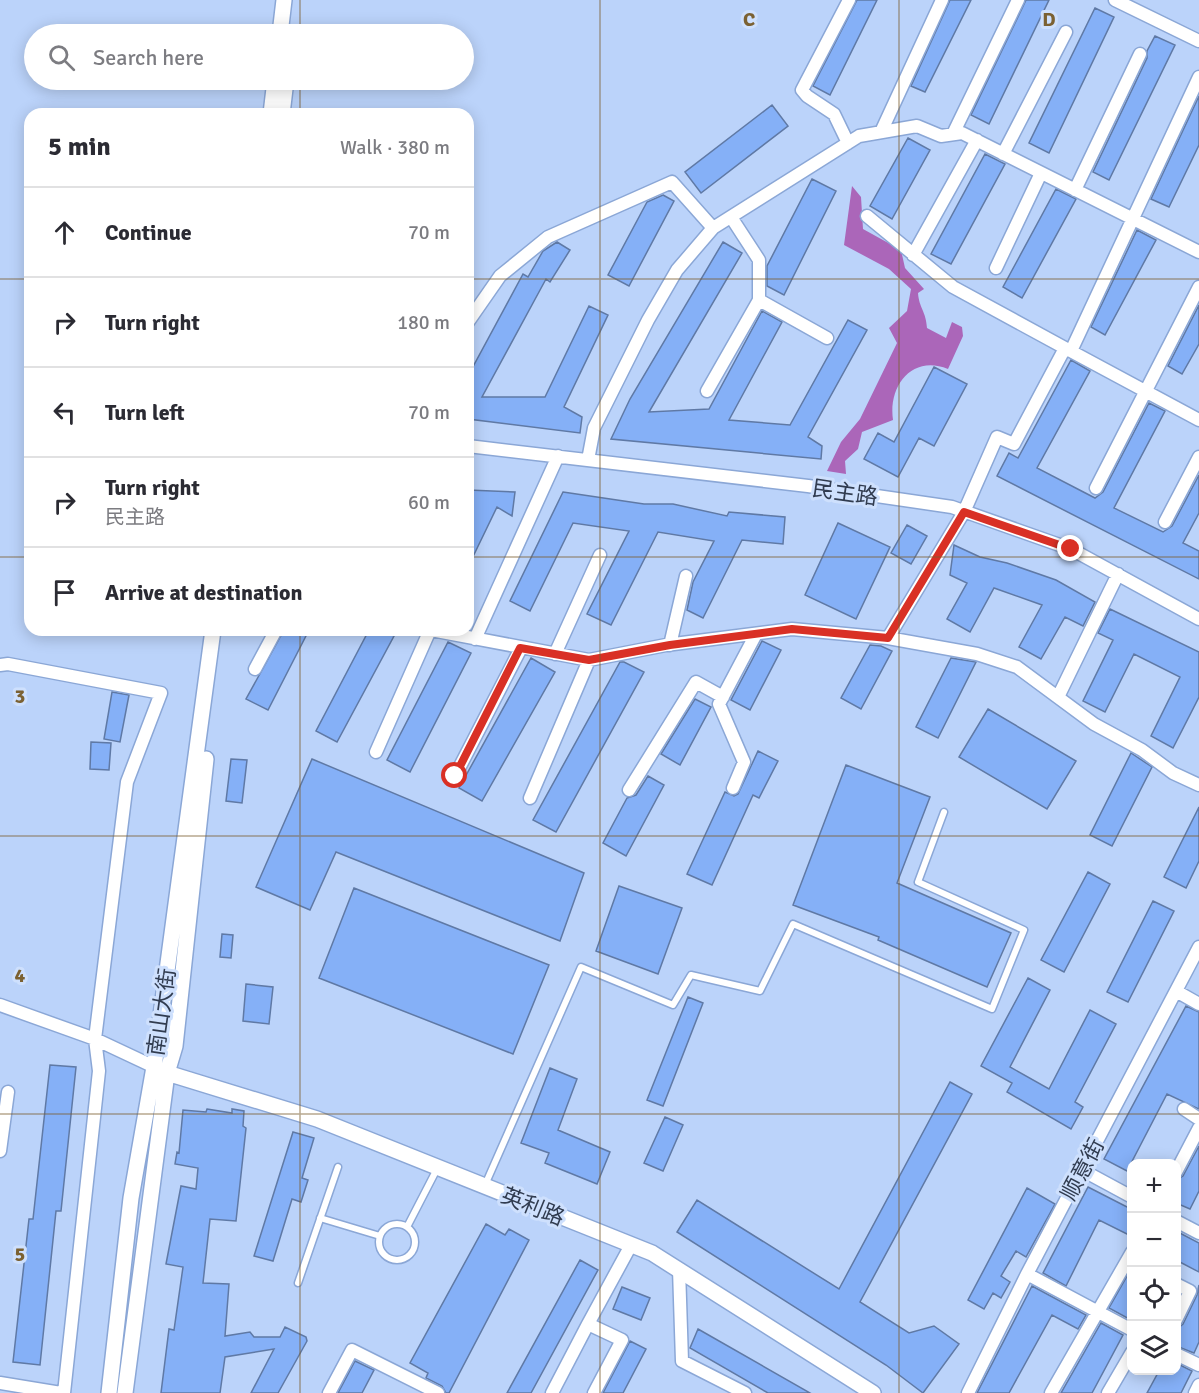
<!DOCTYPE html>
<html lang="en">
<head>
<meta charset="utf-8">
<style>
  :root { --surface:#fff; --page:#f2f2f3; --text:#2b2b33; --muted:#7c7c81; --line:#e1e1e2 }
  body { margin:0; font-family:Signika,"Noto Sans SC",sans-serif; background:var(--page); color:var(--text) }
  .controls { position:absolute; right:18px; bottom:18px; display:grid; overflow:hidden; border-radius:12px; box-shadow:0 3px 15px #0003 }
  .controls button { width:54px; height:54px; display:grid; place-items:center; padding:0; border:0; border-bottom:2px solid var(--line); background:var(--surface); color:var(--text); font:30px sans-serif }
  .stop { position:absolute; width:18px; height:18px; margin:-14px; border:4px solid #d93025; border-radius:50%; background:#fff }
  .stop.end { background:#d93025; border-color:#fff; box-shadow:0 2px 6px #0008 }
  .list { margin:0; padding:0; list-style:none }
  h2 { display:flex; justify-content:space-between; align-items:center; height:78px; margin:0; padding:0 24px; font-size:26px }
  h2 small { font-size:20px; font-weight:400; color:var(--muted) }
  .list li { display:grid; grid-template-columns:39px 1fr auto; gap:18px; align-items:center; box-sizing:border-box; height:90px; padding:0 24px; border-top:2px solid var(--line) }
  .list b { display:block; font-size:22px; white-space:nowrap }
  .list p { margin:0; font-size:20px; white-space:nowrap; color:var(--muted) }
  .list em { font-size:20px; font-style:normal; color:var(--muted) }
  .icon { flex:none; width:33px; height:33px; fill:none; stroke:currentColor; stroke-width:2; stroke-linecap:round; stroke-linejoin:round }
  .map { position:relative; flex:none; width:1199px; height:1393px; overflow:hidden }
  .search { position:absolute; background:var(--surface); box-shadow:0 3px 15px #0003; left:24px; top:24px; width:450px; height:66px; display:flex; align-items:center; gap:15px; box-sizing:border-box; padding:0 21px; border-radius:33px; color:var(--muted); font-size:22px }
  .panel { position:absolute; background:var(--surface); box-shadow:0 3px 15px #0003; left:24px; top:108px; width:450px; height:528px; border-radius:18px }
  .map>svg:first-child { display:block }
  .water { fill:#ab66b9 }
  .building { fill:#85b0f7; stroke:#5f79a5; stroke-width:1.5 }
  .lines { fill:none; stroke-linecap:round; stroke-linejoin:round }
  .service-casing { stroke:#8ba7d6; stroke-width:9 }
  .minor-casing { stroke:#8ba7d6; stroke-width:15 }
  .tertiary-casing { stroke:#8ba7d6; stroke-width:18 }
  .service { stroke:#fff; stroke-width:6 }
  .minor { stroke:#fff; stroke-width:12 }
  .tertiary { stroke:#fff; stroke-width:15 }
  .route { stroke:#d93025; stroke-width:8 }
  .grid { fill:none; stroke:#7b6132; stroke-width:1.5; stroke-opacity:0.55 }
  .labels { text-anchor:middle; stroke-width:6; stroke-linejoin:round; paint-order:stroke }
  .street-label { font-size:22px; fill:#313c50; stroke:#cee0fd }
  .grid-label { font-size:20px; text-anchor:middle; font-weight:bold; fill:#7b6132; stroke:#cee0fd; stroke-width:6; stroke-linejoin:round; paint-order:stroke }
</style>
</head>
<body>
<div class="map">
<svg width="1199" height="1393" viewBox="0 0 1199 1393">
  <rect width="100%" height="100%" fill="#bbd3fa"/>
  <!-- water -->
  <path class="water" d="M852,186L861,197L863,229L901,250L905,268L924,289L918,293C919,308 926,311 927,328L946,338L952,322L962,327L963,336L948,369C912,354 888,386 893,420L862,432L858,449L845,461L846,474L827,471L841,442L860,419L897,343L889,328L907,311L911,289L889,269L844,245Z"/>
  <!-- building -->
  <path class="building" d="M857,0H877L830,95L813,86Z
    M950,0H971L925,92L911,86Z
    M1026,0H1049L989,124L971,115Z
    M1095,8L1114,17L1049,153L1029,143Z
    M1155,36L1175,45L1109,180L1093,172L1147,58V51Z
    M1199,96V145L1169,207L1151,199Z
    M772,105L788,126L701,193L685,172Z
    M908,138L930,150L892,219L870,206Z
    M985,154L1005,164L951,264L931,254Z
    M812,179L836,191L784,295L767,286V266Z
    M1056,189L1076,199L1022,298L1003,287Z
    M663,195L674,201L629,286L608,275L647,202Z
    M1137,230L1156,240L1105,335L1091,327Z
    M557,242L570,250L550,282L546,279L482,397H545L589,306L608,315L564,407L582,417L580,433L468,419V376L523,274L528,277L543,251Z
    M723,242L742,253L649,412L709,409L762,311L782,322L729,420L790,425L848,320L867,330L808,437L822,446L821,459L611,439L630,399Z
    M1199,305V344L1182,374L1168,366Z
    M1071,360L1090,371L1037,468L1095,498L1103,492L1149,403L1165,411L1114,508L1163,532L1172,526L1199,475V513L1183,543L1199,551V579L997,476L1009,453L1018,458Z
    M934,367L967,384L934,446L919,438L898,477L864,459L878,433L894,442Z
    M468,490L515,492L512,516L497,507L468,567Z
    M563,492L644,504H673L727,516L729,512L785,517L783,544L742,540L703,618L687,610L693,582L714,541L658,532L611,625L587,614L629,531L573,523L530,611L510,601Z
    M838,523L890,547L856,619L805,595Z
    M907,525L927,536L911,564L891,553Z
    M954,545L980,557L1007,563L1056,580L1095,602L1083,626L1065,617L1041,659L1019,647L1042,605L994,588L970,632L947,619L967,583L950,575Z
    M1110,609L1199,652V697L1173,748L1151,736L1180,677L1134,654L1105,712L1083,701L1113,640L1098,633Z
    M284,630H309L268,710L246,699Z
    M369,630H383L394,636L337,742L316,731Z
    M762,641L781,650L750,710L731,700Z
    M448,642L471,653L410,772L387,760Z
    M870,645L881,646L892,651L861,709L841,698Z
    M531,658L555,672L482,801L459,788Z
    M951,658L976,662L938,738L916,727Z
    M620,662H624L644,672L556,832L533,820Z
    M112,692L129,695L120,742L104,739Z
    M695,699L711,707L680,765L661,754Z
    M988,709L1076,761L1047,809L959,757Z
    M91,742L111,743L109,770L90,769Z
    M758,751L778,761L759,798L753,795L712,885L687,874L725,792L734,796L738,794Z
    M1131,753L1152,767L1112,846L1090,835Z
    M231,759L247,760L242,803L226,801Z
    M312,759L584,873L560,941L336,852L310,910L256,887Z
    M846,765L930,797L897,883L1011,933L987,987L878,940L879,937L793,905Z
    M648,776L664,785L626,856L603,843L627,798L636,795Z
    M1199,807V861L1186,888L1164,877Z
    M1088,872L1110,884L1064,972L1041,960Z
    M619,886L682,908L658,974L596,951Z
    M354,888L549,965L513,1054L319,978Z
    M1153,901L1174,911L1128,1002L1107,992Z
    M222,934L233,935L231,958L220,957Z
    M1028,978L1050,990L1010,1067L1049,1089L1090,1010L1116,1024L1075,1102L1083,1107L1071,1129L1007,1092L1012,1083L981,1066Z
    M246,984L273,987L269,1024L243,1021Z
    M688,997L703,1003L663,1106L647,1100Z
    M1186,1006L1199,1012V1109L1167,1094L1127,1171L1104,1159Z
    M50,1065L76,1067L61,1211H56L40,1365L13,1362L29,1219H33Z
    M550,1068L577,1079L558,1130L610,1152L597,1184L545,1163L549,1153L521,1143Z
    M950,1082L972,1094L860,1302L909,1333L934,1326L959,1344L923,1393L886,1365L677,1232L697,1200L839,1289Z
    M207,1109L232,1113V1109L244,1111L243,1126L246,1128L236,1221L210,1219L203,1283L229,1284L225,1336L250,1332L254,1337H280L285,1327L306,1337L307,1341L278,1393H251L274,1349L225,1357L220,1393H161L169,1329L174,1330L183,1267L166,1264L181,1186L196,1189L198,1168L175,1164L177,1152L179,1153L183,1110L206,1112Z
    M665,1117L683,1125L663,1171L644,1163Z
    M293,1132L314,1138L302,1178L308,1180L301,1202L292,1199L273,1261L254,1256Z
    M1199,1146V1191L1190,1209L1176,1203V1180L1183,1176Z
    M1088,1187L1131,1209V1236L1099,1220L1066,1286L1043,1273Z
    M1027,1188L1055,1204L1026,1257L1016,1251L1001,1276L1010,1282L1001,1298L993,1293L984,1309L968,1300Z
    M486,1224L505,1235L509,1229L529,1240L449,1393H446L442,1386L426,1378L428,1373L410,1363Z
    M1176,1231L1199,1243V1272L1176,1260Z
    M580,1260L598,1270L531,1393H507Z
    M1131,1269V1320L1109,1308Z
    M1199,1285V1342L1194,1353L1176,1346V1330L1183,1324L1197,1295Z
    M1032,1286L1086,1315L1078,1329L1052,1315L1009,1393H977Z
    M622,1287L650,1298L641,1320L613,1309Z
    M1101,1323L1123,1335L1092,1393H1061Z
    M698,1329L810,1393H768L690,1348Z
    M630,1341L646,1349L623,1393H603Z
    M355,1361L374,1370L362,1393H338Z
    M1176,1363L1192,1371L1181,1393H1147L1159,1371H1176Z"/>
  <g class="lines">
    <defs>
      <path id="service" d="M485,1185L581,967L673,1005L691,975L760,991L793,924L992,1009L1024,930L918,882L944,812
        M320,1218L380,1236
        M379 1242a18 18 0 1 1 36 0a18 18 0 1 1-36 0Z
        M407,1227L438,1167
        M298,1283L338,1167"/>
      <path id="minor" d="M1115,0L1199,41
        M881,132L942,0
        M953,134L1018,0
        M848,143L834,114L807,96L802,90L849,0
        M1003,154L1066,32
        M1075,190L1140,54
        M867,216L953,287L1065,348
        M731,217L759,260V300L827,338
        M913,255L977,140
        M996,268L1041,173
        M468,322L500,276L548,237L672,182L713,228
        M1071,351L1199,77
        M707,391L759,300
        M468,446L808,486L952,507L1071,549L1199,619
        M588,460L594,428L648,320L677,270L713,228L859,136L917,126L941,136L962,133L1199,252
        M1096,488L1199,287
        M1165,522L1199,457
        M431,630L589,660L666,645L792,629L888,638L977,654L1017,667L1094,724L1142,750L1173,773L1199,785
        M888,638L964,512L997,437L1014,444L1065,348L1199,420
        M475,639L558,456
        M670,645L686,576
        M555,654L600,555
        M0,665L8,664L161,693L127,782L95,1039L99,1071L64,1393
        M255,669L276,630
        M1058,697L1118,574
        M376,752L430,630
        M455,776L521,648
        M733,788L744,762L719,704L756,634
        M629,790L696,682L723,697
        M530,798L589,660
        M1176,991L1199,1004
        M0,1005L95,1039L161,1070
        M1184,1109L1199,1119
        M0,1151L8,1092
        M1082,1170L1132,1197
        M1176,1172L1199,1128
        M1176,1221L1199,1233
        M679,1269L682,1361L745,1393
        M1027,1274L1132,1330
        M1176,1284L1190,1291L1176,1320
        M1176,1354L1199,1365
        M0,1383L61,1393
        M329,1393L352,1350L438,1393
        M552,1393L588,1324
        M594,1393L622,1340L588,1324L631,1245
        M968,1393L1027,1274L1199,947
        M1051,1393L1132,1252
        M1108,1393L1132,1352
        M1195,1393L1199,1385"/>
      <path id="tertiary" d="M280,34L284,0
        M271,114L275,80
        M282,114L286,80
        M167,1073L317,1119L652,1253L873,1393
        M109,1393L131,1198L154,1067L213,630
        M125,1393L167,1073L175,1046L206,759"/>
    </defs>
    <!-- service casing -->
    <use href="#service" class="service-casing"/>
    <!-- minor casing -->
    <use href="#minor" class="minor-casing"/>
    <!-- tertiary casing -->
    <use href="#tertiary" class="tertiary-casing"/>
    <!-- service -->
    <use href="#service" class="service"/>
    <!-- minor -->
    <use href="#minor" class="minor"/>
    <!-- tertiary -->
    <use href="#tertiary" class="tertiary"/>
  </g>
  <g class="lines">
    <!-- route -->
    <path class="route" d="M455,776L520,648L589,660L670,645L792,629L888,638L964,512L1071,549"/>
  </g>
  <!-- grid -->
  <path class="grid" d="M300,0V34M600,0V1393M899,0V1393M300,80V114M0,279H30M468,279H1199M0,557H30M468,557H1199M300,630V1393M0,836H1199M0,1114H1199"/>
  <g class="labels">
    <!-- street labels -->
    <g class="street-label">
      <text transform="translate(845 492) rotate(8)" y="8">民主路</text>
      <text transform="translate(161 1012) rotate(-82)" y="8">南山大街</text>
      <text transform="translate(1082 1169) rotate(-62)" y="8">顺意街</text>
      <text transform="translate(533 1206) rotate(22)" y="8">英利路</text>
    </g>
  </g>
  <g class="grid-label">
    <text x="749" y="26">C</text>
    <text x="1049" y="26">D</text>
    <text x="20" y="703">3</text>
    <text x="20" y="982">4</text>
    <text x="20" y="1261">5</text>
  </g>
</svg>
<div class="controls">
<button>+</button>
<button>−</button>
<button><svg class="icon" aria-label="locate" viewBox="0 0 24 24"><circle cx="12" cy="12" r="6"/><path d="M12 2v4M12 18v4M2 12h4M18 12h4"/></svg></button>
<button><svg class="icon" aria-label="layers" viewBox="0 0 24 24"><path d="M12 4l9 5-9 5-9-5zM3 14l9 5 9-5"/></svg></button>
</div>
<div class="stop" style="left:455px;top:776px"></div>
<div class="stop end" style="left:1071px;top:549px"></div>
<div class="search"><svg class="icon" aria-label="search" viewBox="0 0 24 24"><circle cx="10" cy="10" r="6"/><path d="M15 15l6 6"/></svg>Search here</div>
<section class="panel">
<h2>5 min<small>Walk · 380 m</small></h2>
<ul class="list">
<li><svg class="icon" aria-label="ahead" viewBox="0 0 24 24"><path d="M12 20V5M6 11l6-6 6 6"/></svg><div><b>Continue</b></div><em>70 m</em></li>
<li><svg class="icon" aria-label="right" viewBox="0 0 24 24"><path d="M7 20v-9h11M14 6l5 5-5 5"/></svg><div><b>Turn right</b></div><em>180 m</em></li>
<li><svg class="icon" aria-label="left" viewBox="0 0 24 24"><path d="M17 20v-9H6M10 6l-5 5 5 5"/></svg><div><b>Turn left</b></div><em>70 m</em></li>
<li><svg class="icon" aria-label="right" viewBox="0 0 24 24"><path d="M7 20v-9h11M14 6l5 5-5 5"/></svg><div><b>Turn right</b><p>民主路</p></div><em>60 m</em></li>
<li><svg class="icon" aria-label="arrive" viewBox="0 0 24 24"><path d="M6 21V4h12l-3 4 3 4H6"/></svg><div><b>Arrive at destination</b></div></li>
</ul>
</section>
</div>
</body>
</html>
